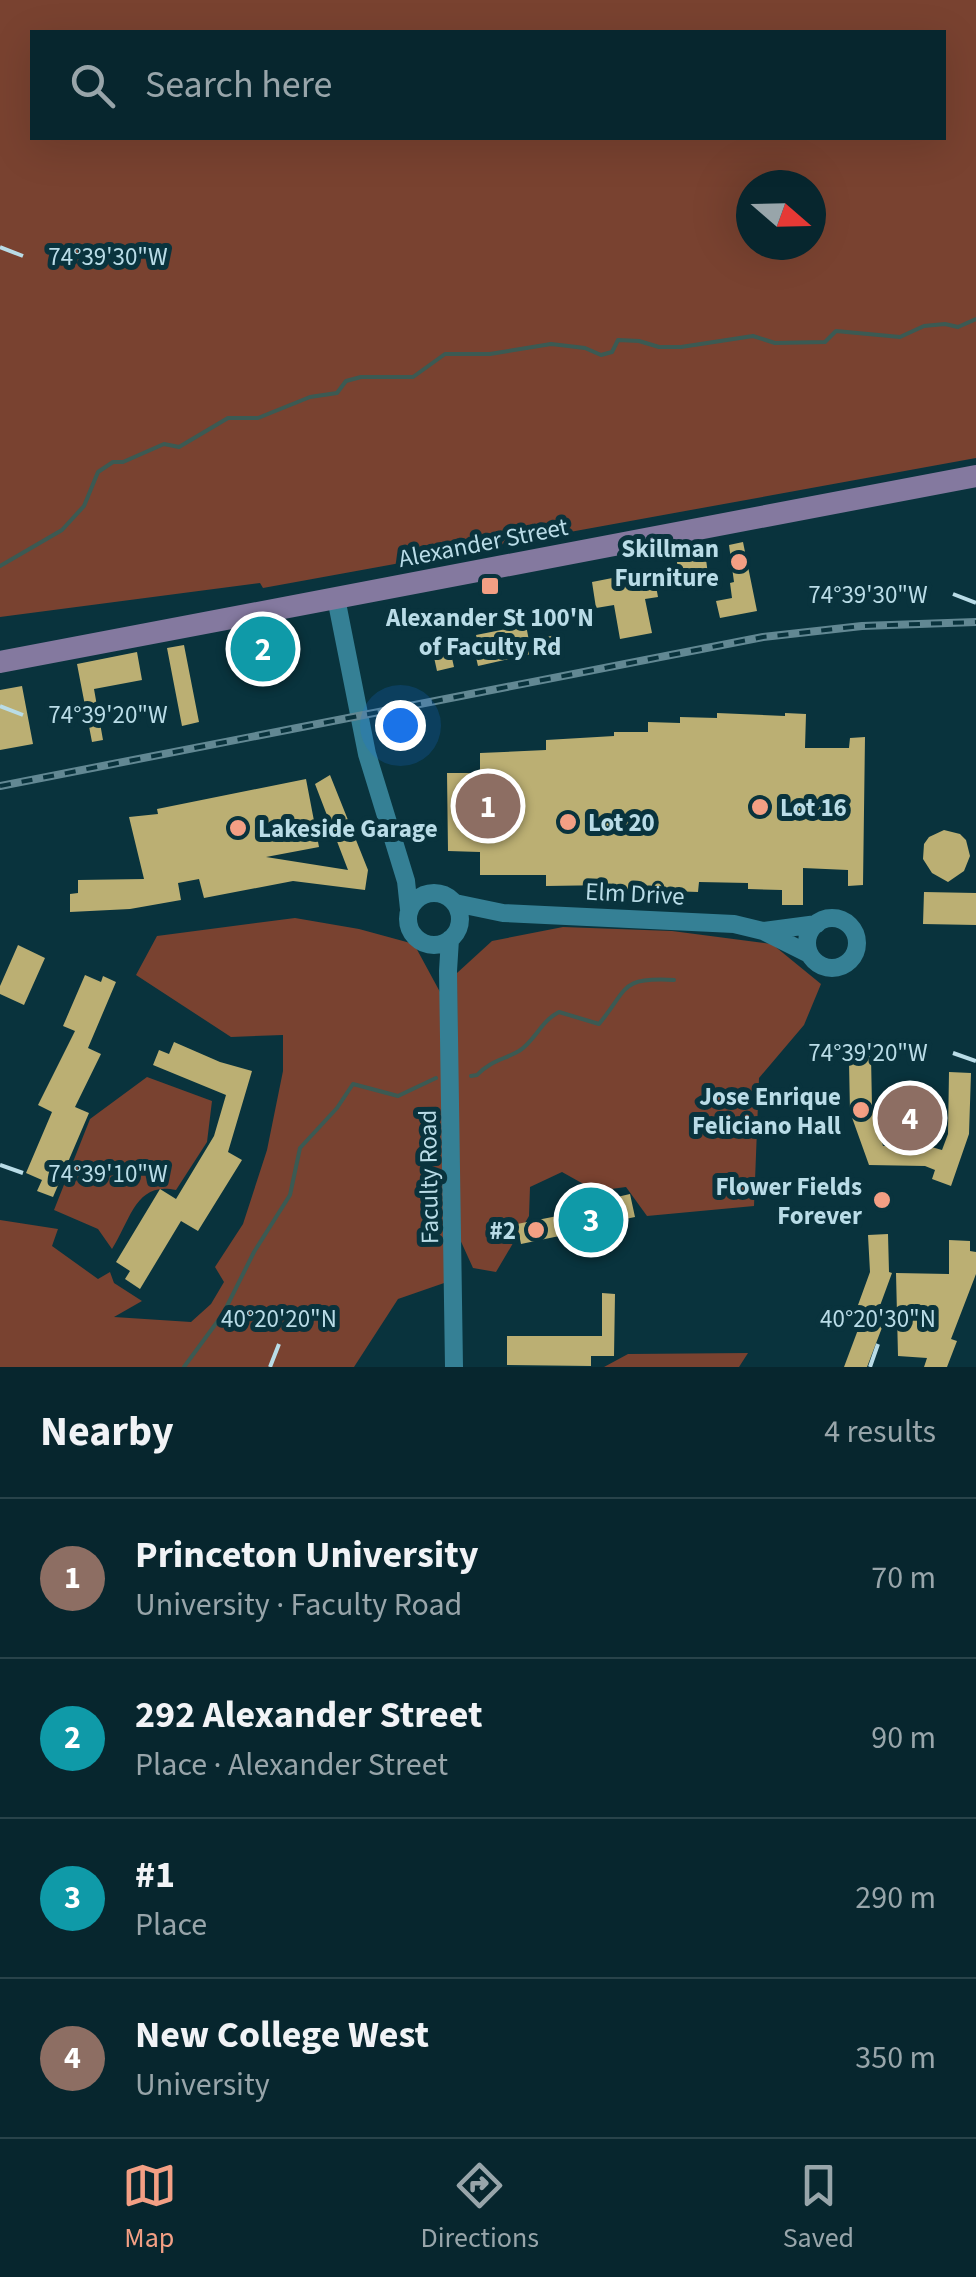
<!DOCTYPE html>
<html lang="en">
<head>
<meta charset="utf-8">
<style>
  :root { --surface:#07262e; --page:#15323a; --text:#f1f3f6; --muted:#98a5aa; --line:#28434a; --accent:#f39f84 }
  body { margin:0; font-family:"Source Sans 3",sans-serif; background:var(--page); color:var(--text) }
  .compass { position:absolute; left:736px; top:170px; width:90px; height:90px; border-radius:50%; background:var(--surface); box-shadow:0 10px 40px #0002; rotate:110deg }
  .you { position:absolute; left:400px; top:725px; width:35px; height:35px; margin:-25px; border:8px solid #fff; border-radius:50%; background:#1a73e8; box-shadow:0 0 0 15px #1a73e833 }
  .badge { display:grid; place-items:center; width:65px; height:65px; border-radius:50%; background:var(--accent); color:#fff; font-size:32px; font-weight:700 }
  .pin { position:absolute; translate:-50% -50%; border:5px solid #fff; box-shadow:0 2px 10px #0006 }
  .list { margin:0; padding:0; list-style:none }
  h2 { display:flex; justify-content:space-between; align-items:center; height:130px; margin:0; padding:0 40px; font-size:42px }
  h2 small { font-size:32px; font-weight:400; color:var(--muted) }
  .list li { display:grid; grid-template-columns:65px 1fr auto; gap:30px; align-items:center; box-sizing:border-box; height:160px; padding:0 40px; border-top:2px solid var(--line) }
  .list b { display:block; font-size:38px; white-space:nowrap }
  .list p { margin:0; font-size:32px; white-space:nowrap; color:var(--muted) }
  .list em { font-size:32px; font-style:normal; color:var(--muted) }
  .icon { flex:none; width:55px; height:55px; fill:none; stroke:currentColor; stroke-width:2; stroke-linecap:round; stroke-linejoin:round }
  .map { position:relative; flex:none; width:976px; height:1367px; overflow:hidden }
  .search { position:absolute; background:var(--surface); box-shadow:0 10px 40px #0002; left:30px; right:30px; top:30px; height:110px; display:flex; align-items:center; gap:25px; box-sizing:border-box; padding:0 35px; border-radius:0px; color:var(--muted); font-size:38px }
  .sheet { height:770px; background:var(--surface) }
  nav { display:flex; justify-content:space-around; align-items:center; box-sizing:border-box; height:140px; border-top:2px solid var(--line); background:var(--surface); font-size:28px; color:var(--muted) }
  nav a { display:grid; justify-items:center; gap:5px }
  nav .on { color:var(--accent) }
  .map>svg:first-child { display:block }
  .green { fill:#794230; fill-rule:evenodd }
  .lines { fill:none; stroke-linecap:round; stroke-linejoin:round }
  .stream { stroke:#3b5a53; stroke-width:4 }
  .building { fill:#bbaf73 }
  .minor { stroke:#358095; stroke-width:18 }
  .major { stroke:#84799f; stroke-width:22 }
  .rail-casing { stroke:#628893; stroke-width:8 }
  .rail { stroke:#09333d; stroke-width:4; stroke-dasharray:11; stroke-linecap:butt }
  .ticks { fill:none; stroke:#b9dce7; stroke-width:4 }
  .poi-dot { fill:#f39f84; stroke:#09333d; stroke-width:4 }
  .labels { text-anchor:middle; stroke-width:10; stroke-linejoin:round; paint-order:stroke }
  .street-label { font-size:25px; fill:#b9dce7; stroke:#09333d }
  .poi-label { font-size:25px; font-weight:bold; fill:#b9dce7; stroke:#09333d; text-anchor:end }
  .ticks-label { font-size:25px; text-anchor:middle; fill:#b9dce7; stroke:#09333d; stroke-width:10; stroke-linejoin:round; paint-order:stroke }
</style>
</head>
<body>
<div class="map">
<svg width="976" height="1367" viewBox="0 0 976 1367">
  <rect width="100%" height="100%" fill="#09333d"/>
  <!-- green -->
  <path class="green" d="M0,0H976V458L263,588L260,583L0,617ZM32,32H944V138H32ZM751,185H811V245H751Z
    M295,918L359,929L414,944L440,992L447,1282L398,1299L354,1367H0V1220L58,1229L52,1246L98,1279L110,1272L114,1283L142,1301L114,1317L191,1322L211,1304L224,1282L215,1267L243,1224L267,1150L283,1071V1035L231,1037L136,975L157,936Z
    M563,927L672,931L772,944L821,984L804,1025L759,1078L754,1206L647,1216L626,1187L596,1191L562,1172L530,1187L529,1216L496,1272L473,1268L458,1235L457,973L492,941Z
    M147,1077L212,1101L207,1142L176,1190C136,1181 131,1219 112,1249L98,1229L54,1210L90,1119Z
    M748,1353L739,1367H604L628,1354Z"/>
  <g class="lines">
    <!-- stream -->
    <path class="stream" d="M0,566L62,530L84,506L98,472L113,462H123L164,444L179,447L228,418H258L310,397L337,393L346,381L361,377H413L445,354H490L551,344L585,348L601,355L612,352L618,340L639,341L659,347H681L753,336L775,343L825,342L836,331L900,337L924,326L945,324L958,327L976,319
      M471,1076L477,1075C490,1061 503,1060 519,1051C535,1041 541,1021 559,1012L599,1024C629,988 619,977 674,980
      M184,1367L223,1314L254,1252L290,1195L300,1148L337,1108L353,1084L398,1096L436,1078"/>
  </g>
  <!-- building -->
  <path class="building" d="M743,542L757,611L720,618L716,601L732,598L730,583L734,582L729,545Z
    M705,551L709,583L683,589L676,558Z
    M653,570L658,597L645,599L652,633L620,639L614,605L596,608L592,582Z
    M526,625L529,641L555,635L558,648L478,666L472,640L477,639L476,635Z
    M447,636L454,667L437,671L430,639Z
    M184,645L199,722L182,726L167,648Z
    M137,652L142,680L94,689L103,740L92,742L77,664Z
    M22,686L33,744L0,750V690Z
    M717,713L785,716V713L806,714L805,748H849L850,738L865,737L863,885L848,886V870L803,868V905H782V890L748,889V883L699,882L698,892L611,889V885L546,886V875H480V852L448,851L447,773H480V753L546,750V740L614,736V732H648V722L680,723V717L717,718Z
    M330,775L368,870L365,890L293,881L204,898L199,879L178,883L181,900L130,909L70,912V894L78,893V880L144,879L129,817L158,814L157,809L306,779L319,847L266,857L348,870L315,784Z
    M944,830L960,834L966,840L970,856L964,871L948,882L932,873L923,859L924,844L929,837Z
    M924,892L976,893V925L923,924Z
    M18,945L45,958L24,1005L0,994V986Z
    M85,975L101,982L103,976L116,982L88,1048L101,1054L75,1107L89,1113L53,1197L37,1191L42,1180L26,1173L52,1112L38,1105L75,1031L63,1026Z
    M174,1042L220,1062L252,1071L228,1152L242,1160L198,1231L181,1221L140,1289L125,1279L130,1271L116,1262L160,1189L176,1199L214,1136L226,1095L153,1065L159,1050L169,1054Z
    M860,1056H871L872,1107L883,1146H928L942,1150L948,1134L949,1072L971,1073L969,1134L951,1186L932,1179L935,1170L925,1166L869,1165L850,1112L849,1062H859Z
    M630,1194L635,1217L616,1221L617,1224L521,1244L517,1224L618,1204L617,1197Z
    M888,1234L889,1272L892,1273L874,1322L883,1325L867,1367H844L862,1319L854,1316L870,1272L868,1235Z
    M949,1240L970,1241V1251L976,1252V1274L951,1339L957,1341L947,1367H924L927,1358L898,1356L896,1273L949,1274Z
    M602,1293L615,1294L614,1356H591V1366L507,1365V1336H602Z"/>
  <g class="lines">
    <!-- minor -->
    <path class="minor" d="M336,598L367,754L406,881L409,909
      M408 919a26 26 0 1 1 52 0a26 26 0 1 1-52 0Z
      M455,903L503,913L734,924L763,931L809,954
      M807 943a25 25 0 1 1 50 0a25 25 0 1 1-50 0Z
      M764,931L817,924
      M450,939L448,971L454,1367"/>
    <!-- major -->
    <path class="major" d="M0,662L976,476"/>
    <defs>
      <path id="rail" d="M0,786L763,637L862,626L976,622"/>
    </defs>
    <!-- rail casing -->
    <use href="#rail" class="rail-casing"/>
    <!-- rail -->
    <use href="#rail" class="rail"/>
  </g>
  <!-- ticks -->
  <path class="ticks" d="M0,247L23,256M953,594L976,603M0,706L23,715M953,1053L976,1061M0,1165L23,1173M270,1367L279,1344M870,1367L878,1344"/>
  <!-- markers -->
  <g class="poi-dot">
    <circle cx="739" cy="562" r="10"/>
    <rect x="480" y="576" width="20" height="20" rx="5"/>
    <circle cx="760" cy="807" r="10"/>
    <circle cx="568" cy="822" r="10"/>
    <circle cx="238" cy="828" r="10"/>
    <circle cx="861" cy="1110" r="10"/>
    <circle cx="882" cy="1200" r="10"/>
    <circle cx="536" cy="1230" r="10"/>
  </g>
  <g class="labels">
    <!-- street labels -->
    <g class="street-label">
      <text transform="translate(483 542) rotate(-11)" y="9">Alexander Street</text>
      <text transform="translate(635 893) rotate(3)" y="9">Elm Drive</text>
      <text transform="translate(428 1177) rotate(-91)" y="9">Faculty Road</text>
    </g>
    <!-- poi labels -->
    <g class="poi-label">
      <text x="719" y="557">Skillman<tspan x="719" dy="29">Furniture</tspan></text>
      <text x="490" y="626" text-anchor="middle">Alexander St 100'N<tspan x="490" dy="29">of Faculty Rd</tspan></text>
      <text x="780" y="816" text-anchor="start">Lot 16</text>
      <text x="588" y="831" text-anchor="start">Lot 20</text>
      <text x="258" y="837" text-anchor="start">Lakeside Garage</text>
      <text x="841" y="1105">Jose Enrique<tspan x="841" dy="29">Feliciano Hall</tspan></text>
      <text x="862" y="1195">Flower Fields<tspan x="862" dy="29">Forever</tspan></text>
      <text x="516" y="1239">#2</text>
    </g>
  </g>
  <g class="ticks-label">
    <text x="108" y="265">74°39'30"W</text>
    <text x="868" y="603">74°39'30"W</text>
    <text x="108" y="723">74°39'20"W</text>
    <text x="868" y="1061">74°39'20"W</text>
    <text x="108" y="1182">74°39'10"W</text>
    <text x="279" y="1327">40°20'20"N</text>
    <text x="878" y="1327">40°20'30"N</text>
  </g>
</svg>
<svg class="compass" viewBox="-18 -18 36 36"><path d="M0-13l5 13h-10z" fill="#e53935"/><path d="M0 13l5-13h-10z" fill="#98a5aa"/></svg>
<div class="you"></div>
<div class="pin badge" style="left:488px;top:806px;background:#8d6e63">1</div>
<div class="pin badge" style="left:263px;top:649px;background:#0f9aa8">2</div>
<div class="pin badge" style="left:591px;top:1220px;background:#0f9aa8">3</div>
<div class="pin badge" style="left:910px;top:1118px;background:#8d6e63">4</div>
<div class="search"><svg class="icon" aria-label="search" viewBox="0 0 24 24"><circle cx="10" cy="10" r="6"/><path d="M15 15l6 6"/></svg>Search here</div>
</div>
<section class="sheet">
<h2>Nearby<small>4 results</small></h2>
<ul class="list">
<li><span class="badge" style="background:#8d6e63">1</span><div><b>Princeton University</b><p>University · Faculty Road</p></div><em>70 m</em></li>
<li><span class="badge" style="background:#0f9aa8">2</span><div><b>292 Alexander Street</b><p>Place · Alexander Street</p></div><em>90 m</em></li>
<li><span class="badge" style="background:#0f9aa8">3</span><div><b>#1</b><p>Place</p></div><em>290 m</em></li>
<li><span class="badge" style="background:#8d6e63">4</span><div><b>New College West</b><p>University</p></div><em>350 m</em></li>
</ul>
</section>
<nav>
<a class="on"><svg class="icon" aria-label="map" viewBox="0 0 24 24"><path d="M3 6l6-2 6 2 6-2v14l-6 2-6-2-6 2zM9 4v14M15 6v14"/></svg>Map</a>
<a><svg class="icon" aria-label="directions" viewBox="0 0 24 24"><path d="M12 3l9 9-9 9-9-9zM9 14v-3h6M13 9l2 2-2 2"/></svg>Directions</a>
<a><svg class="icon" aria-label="saved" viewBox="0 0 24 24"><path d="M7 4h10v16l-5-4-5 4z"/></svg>Saved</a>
</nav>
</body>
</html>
